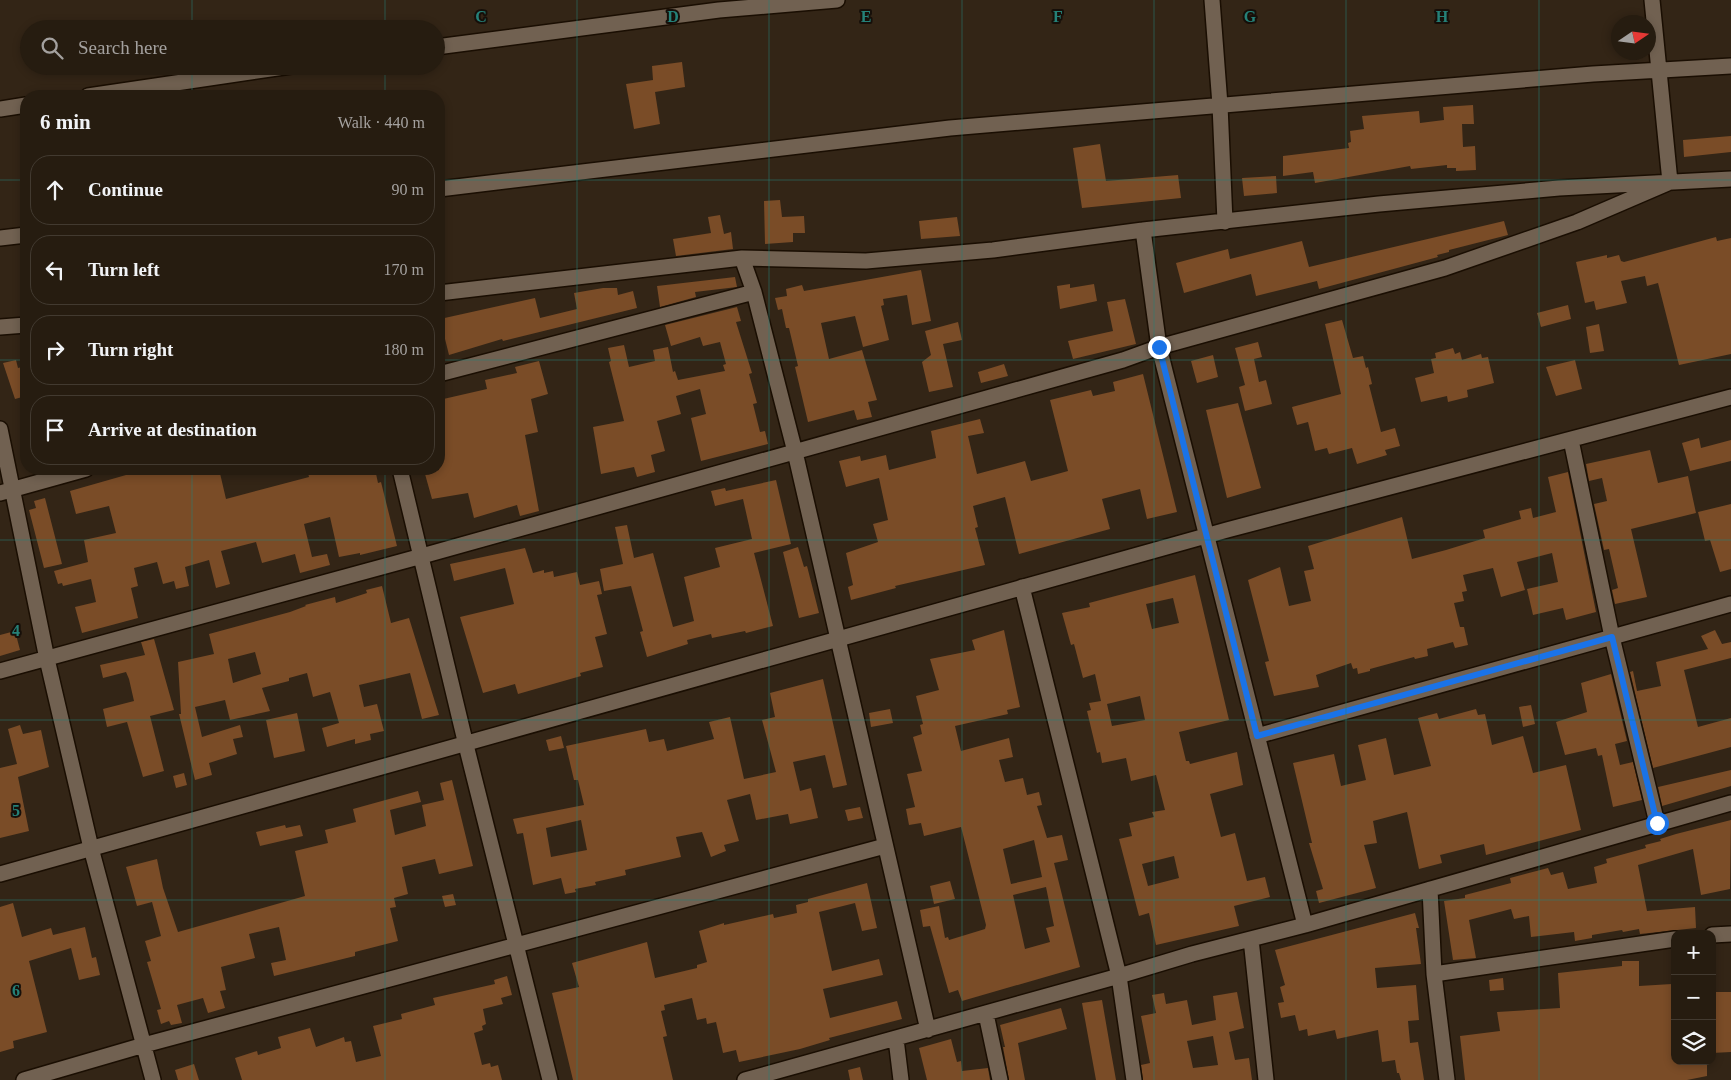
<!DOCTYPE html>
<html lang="en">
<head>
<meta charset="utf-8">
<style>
  :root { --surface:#261c10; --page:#32291e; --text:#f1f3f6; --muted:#a4a19f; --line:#423a30 }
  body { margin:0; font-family:"Times New Roman",serif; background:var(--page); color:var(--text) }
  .controls { position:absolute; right:15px; bottom:15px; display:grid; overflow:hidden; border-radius:10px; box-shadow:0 2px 8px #0003 }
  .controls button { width:45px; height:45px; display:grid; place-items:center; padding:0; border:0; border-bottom:1px solid var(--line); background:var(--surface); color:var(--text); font:25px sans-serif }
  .compass { position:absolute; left:1611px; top:15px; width:45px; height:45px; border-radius:50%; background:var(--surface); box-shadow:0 2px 8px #0003; rotate:77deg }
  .stop { position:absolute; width:15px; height:15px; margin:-11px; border:4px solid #1a73e8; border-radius:50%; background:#fff }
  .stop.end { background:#1a73e8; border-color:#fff; box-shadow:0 1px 5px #0008 }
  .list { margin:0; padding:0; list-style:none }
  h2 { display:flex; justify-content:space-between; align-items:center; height:65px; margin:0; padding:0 20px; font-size:21px }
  h2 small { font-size:16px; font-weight:400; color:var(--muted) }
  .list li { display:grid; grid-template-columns:32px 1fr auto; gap:15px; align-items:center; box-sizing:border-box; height:70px; margin:0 10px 10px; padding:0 10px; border:1px solid var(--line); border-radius:20px }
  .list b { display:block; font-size:19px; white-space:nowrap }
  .list em { font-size:16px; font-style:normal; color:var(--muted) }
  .icon { flex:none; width:28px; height:28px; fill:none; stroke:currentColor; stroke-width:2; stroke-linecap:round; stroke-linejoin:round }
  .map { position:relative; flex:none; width:1731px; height:1080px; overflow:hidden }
  .search { position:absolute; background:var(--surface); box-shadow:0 2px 8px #0003; left:20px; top:20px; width:425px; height:55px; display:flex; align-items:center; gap:12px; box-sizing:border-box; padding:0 18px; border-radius:28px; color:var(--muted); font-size:19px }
  .panel { position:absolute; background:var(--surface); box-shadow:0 2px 8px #0003; left:20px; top:90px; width:425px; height:385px; border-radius:20px }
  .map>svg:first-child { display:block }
  .building { fill:#7a4c27; fill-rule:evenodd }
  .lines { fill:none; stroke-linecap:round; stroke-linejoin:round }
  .minor-casing { stroke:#1a0e02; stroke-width:18 }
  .minor { stroke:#716151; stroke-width:15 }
  .route { stroke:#1a73e8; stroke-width:6 }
  .grid { fill:none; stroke:#258178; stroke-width:1; stroke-opacity:0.55 }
  .grid-label { font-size:16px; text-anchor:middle; font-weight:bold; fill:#258178; stroke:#160f09; stroke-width:4; stroke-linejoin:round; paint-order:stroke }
</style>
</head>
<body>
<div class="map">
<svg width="1731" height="1080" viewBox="0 0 1731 1080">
  <rect width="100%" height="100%" fill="#332516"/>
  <!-- building -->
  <path class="building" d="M682,62L685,87L655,92L660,124L634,129L626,84L653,80L652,66Z
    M1473,105L1474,124H1462L1463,147L1475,146L1476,170L1456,171V168H1447V165L1411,169L1410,166L1315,183L1313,172L1283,176V156L1349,148L1348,143L1351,142L1350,131L1364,129L1362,116L1419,111L1420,123L1444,120L1443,107Z
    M1731,136V152L1684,157L1683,140Z
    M1100,144L1106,181L1178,175L1181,198L1082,208L1073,148Z
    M1276,176L1277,193L1244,196L1242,178Z
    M780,200L782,217L804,216L805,233H793V242L765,244L764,201Z
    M720,215L724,234L731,232L733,249L676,256L673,239L711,233L708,217Z
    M957,217L960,236L921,239L919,221Z
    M1504,221L1508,235L1449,250V252L1437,255L1438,257L1319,289L1317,281L1256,296L1251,274L1184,293L1176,263L1228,249L1230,259L1302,241L1309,267Z
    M1716,237L1717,241L1731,238V354L1679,365L1658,283L1647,286L1645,276L1621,281L1627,303L1596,310L1594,301L1585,303L1576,262L1607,255V258L1619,255L1621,261L1624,262Z
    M921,270L931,321L912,325L907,295L883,299L884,305L881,306L889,340L863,347L855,316L821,323L829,359L862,350L877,400L868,402L872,417L857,420L854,410L808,422L795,367L798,366L789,328H786L782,309L778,310L775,298L787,296L786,289L802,285L804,291Z
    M735,277L737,287L695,292L696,297L660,307L657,286Z
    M1070,284V288L1094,284L1097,301L1060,309L1057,286Z
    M603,288H617L618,295L633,291L637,308L503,341L502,339L449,355L440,319L535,298L540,318L577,309L574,293Z
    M1125,299L1136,344L1073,359L1068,341L1113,331L1107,302Z
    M1568,305L1571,319L1541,327L1537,313Z
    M737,307L741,321L736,322L752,373L749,374L757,403L753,404L760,432L765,431L768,444L701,461L691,418L706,414L700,389L676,396L681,414L657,421L665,451L651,455L655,472L637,477L634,467L601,474L593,427L624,421L609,362L611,361L608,348L624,345L629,367L655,361L653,350L668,347L673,372L675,371L678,380L725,371L723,365L726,364L720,342L703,346L700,337L671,346L665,325Z
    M1342,320L1353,358L1363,356L1366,368L1368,367L1372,384L1369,385L1381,432L1395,428L1400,446L1385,450L1387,455L1357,464L1352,448L1329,454L1327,448L1315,451L1308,422L1297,425L1292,407L1341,394L1325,324Z
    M958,322L962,340L943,344L953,387L929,392L922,362L931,355L925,331Z
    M1599,324L1604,351L1590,353L1586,327Z
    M1258,342L1262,357L1254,359L1259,382L1266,380L1272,404L1245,411L1239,387L1245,385L1235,348Z
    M1453,348L1455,354L1460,352L1462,360L1481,354L1482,358L1488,357L1494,383L1467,390L1468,397L1448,402L1447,396L1421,402L1415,378L1434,373L1431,359L1436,358L1435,353Z
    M1213,355L1218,377L1197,383L1191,361Z
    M16,360L18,368L26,366V396L15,399L3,363Z
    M1575,360L1582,389L1556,396L1546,367Z
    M539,361L548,394L531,399L538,432L525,435L539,511L520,516L517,505L474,518L468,493L432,499L425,474L439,470V400L487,389L485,380L517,373L515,367Z
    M1004,364L1008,376L981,383L978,372Z
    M1143,374L1177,512L1147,519L1140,489L1102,499L1110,529L1019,554L1005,497L973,506L978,527L975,528L985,565L895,586L896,588L851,600L848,587L853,585L846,553L878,542L873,524L888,520L879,478L846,487L839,461L860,456L861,461L886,455L889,470L936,458L931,431L980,419L984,433L968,436L977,474L1025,461L1031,481L1050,476L1068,471L1050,400L1091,390L1093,396L1115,391L1113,382Z
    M1238,403L1261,488L1227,498L1206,410Z
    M1699,438L1701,448L1731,440V461L1690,471L1682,443Z
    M1650,450L1658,483L1688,476L1696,513L1631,529L1647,597L1615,604L1612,590L1618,588L1609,549L1604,550L1594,504L1607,501L1602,478L1589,481L1586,464Z
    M147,469H219L226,499L309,477L308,473L325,469H375L378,483L381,482L397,546L360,555V553L339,557L330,517L304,524L312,557L327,554L330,565L300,573L295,554L262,563L256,542L221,551L230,584L216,588L209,560L185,567L189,586L176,589L174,581L163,584L157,562L134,568L138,586L131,588L138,618L82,633L75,607L96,602L91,579L63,586L62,583L58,584L54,571L88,562L84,540L116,533L109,506L76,514L70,491Z
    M1568,472L1596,612L1566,620L1563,608L1533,615L1527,589L1558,582L1552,553L1517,562L1525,590L1501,597L1493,568L1463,575L1467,591L1462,592L1464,601L1454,603L1460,627H1464L1468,645L1455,648L1453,642L1427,649L1428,656L1415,659L1414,657L1370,669V671L1358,674L1357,668L1353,669L1351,663L1316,675L1319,687L1274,696L1265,662L1269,661L1248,580L1280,567L1289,606L1311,601L1304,571L1314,569L1308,546L1402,517L1412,559L1446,550L1485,538L1483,530L1521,519L1519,511L1531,508L1533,518L1556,512L1548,477Z
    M776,480L791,544L754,553L773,626L746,633L745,631L712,638L711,634L687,640L688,644L647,657L640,632L643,631L631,586L604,591L600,569L623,564L615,527L627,525L634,558L653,553L673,627L694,621L684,577L720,567L715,548L752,539L743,499L715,506L711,491L725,488L726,491Z
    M45,498L62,564L44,568L29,510L36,508L34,501Z
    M1731,504V569L1720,572L1710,540L1705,541L1698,512Z
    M798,547L804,567L807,566L819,613L799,618L783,552Z
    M525,548L533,573L544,570V573L553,571L554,577L577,572L580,585L599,581L602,594L597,595L607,634L595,637L603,667L580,673L581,676L518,694L515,684L483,693L460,617L514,604L505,568L454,581L450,564Z
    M1195,575L1229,720L1179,732L1186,761H1189L1190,764L1237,752L1243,785L1210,794L1213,806L1221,837L1235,833L1247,881L1265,877L1270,897L1234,906L1239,926L1156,945L1149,913L1139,916L1119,839L1132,836L1129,823L1154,817L1152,812L1165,810L1156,775L1131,781L1126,758L1102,763L1100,752L1097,753L1087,711L1091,710L1089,703L1101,701L1095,674L1083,678L1074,644L1071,645L1062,613L1090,607L1089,603ZM1173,598L1179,623L1152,629L1146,604ZM1140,696L1145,720L1112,726L1107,704ZM1174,856L1179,878L1148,886L1142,864Z
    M382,586L391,623L409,618L439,715L422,719L410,673L359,685L364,707L377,704L384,731L370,734L371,740L355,744V739L327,747L322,728L339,723L330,692L313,697L307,673L289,678V681L262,688L270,711L230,720L225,700L195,707L202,737L240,725L243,737L233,739L237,754L209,763L212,775L195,780L179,714H181L178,662L214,654L209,634L290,612L306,606L305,605L335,597L336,603L367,593L366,590ZM255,652L261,674L233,683L228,659Z
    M1004,630L1020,707L1007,710L1008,714L955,726L961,751L1009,738L1013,757L999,760L1005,782L1023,778L1027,795L1039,792L1042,805L1037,806L1047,838L1062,835L1068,860L1054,863L1080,967L962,1001L958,990L949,993L930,926L923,927L920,910L939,906L945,938L948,937L949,940L985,929L986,925L961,827L924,836L921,823L909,825L906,809L915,807L907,774L922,771L913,737L922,734L920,725L923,724L916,696L939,690L930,659L975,650L972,640ZM1034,840L1042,877L1011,884L1003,849ZM1046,887L1054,926L1046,928L1050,942L1025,949L1013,895Z
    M1715,630L1722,644L1731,642V658L1684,670L1698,727L1731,718V747L1653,768L1630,672L1633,671L1637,691L1661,686L1656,662L1708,649L1701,636Z
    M15,631L20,650L0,656V635Z
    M154,639L174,710L150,716L164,771L143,777L127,722L107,727L103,709L134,701L129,679L126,672L103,678L100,665L145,655L141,642Z
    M1611,674L1627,741L1615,744L1620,765L1633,762L1642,800L1613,807L1602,755L1598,756L1596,748L1565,755L1556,722L1587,712L1581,683Z
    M823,679L847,785L833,788L825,755L793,762L800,791L811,788L818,818L790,824L788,814L756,820L750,794L727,800L739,841L724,845L726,851L711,857L702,832L676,837L681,857L625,870L626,875L595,882L596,885L575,889L576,892L565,894L561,878L533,885L523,833L517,834L513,819L584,805L578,780H574L566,746L646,729L649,742L664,739L667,751L714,739L709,722L730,717L744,779L776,772L762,720L775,717L770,693ZM581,820L587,850L551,857L546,828Z
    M1531,705L1535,724L1523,727L1519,707Z
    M890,709L893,723L871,727L869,713Z
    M1476,709L1478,715L1485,714L1492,745L1523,736L1533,773L1566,765L1581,830L1486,855L1484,844L1440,855L1442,863L1419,869L1407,812L1373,821L1377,843L1364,845L1376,888L1319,903L1316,891L1323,889L1309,843H1312L1293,763L1334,754L1341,786L1366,780L1358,745L1386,738L1394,775L1431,766L1418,718L1437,713L1439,719Z
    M297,713L305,751L274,758L266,720Z
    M20,725L23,734L41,730L49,767L18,777L29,831L0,838V768L17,764L8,729Z
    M561,736L564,748L549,751L546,740Z
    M1731,770V786L1662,806L1658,787Z
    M184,773L187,785L176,788L173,776Z
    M452,780L473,866L439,874L435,859L402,867L408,894L394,898L396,907L390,908L398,941L355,952V956L274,976L271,963L286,960L279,927L249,934L255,958L221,967L226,990L220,991L225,1008L208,1013L203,998L177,1005L182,1023L171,1025L169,1021L161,1024L157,1010L161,1009L147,962L151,961L145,941L161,936L152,902L137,906L126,867L157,859L163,888L178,932L305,896L295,851L328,843L325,830L356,822L353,809L418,791L421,802L390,810L395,835L426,826L422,805L444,800L440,783Z
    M860,807L863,818L848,821L845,810Z
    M1731,820L1730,889L1701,895L1693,849L1638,865L1647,911L1695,907L1696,928L1640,934L1639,929L1623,932L1622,930L1592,935V938L1575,941L1574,932L1531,937L1529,916L1514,919L1511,909L1469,920L1476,958L1453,960L1444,901L1465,898V895L1511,883L1510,878L1548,868L1551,875L1563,872L1568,889L1597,883L1594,867L1607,863L1606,859L1646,848L1645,845L1661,841L1660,839L1676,834Z
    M285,825L286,828L300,825L303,836L260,846L256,832Z
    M950,881L955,899L934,904L930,886Z
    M867,883L877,928L862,931L855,903L819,912L832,971L879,959L883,975L823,989L830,1018L897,1001L902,1019L829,1038L830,1040L800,1049L739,1062L736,1050L723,1053L716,1022L707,1024L706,1018L697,1020L692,998L664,1005L665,1010L661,1011L667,1036L663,1037L673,1080H573L552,993L579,987L572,963L647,942L655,978L697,968V965L707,962L699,931L724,923V925L773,914L774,918L797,913L796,905L808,902V899Z
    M453,894L456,905L445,907L442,896Z
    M13,903L22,937L51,928L53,935L85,927L92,958L96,957L100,975L79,980L71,948L29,961L47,1032L13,1041L14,1048L0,1052V907Z
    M1415,913L1419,928H1416L1421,964L1375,968L1377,988L1416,985L1419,1020L1408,1021L1410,1043L1418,1042L1424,1080H1401L1399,1073H1397L1395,1060L1382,1062L1378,1030L1337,1039L1335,1030L1308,1036L1307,1029L1299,1031L1295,1015L1281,1018L1278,1003L1284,1002L1280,987L1285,985L1275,950Z
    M1622,961H1639V986L1672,984L1675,1004V1061L1707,1063V1076L1687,1080H1465L1460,1036L1500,1031L1497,1012L1560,1008L1558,973L1622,966Z
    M507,976L512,995L501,998L503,1004L483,1009L486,1024L482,1026L483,1030L474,1033L482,1065L490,1063L491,1067L498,1065L502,1080H242L235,1058L257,1051L258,1055L281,1048L278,1037L310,1028L316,1047L344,1037L345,1042L351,1041L356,1062L381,1056L373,1026L402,1019L401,1014L435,1005L433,998L495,984L494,980Z
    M1503,978L1504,990L1490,991L1489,980Z
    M1237,992L1244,1028L1229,1032L1235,1060L1249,1058L1252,1080H1143L1141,1065L1150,1063L1141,1016L1156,1013L1152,995L1164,993L1166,1004L1187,1000L1192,1025L1216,1020L1213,996ZM1213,1036L1218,1065L1193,1068L1187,1041Z
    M1712,992H1731V1052L1712,1053Z
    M1102,1000L1111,1052L1116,1080H1096L1082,1003Z
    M1061,1008L1067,1029L1018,1043L1025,1080H1009L1003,1047H1005L1000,1025Z
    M951,1039L957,1062L961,1061L962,1071L988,1068L990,1080H927L919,1048Z
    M194,1064L199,1080H178L175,1070Z
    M860,1067L863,1080H850L848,1070Z"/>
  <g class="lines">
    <defs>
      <path id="minor" d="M1212,0L1220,105L1225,222
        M436,47L719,10L837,0
        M88,96L291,66
        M0,109L26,105
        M439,189L950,128L1593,74L1731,66
        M1143,230L1159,347L1305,925
        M0,238L26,235
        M742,258L754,292L795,452L928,1030
        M439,293L742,258L866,261L993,250L1143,230L1379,204L1559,188L1731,179
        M0,327L26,325
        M439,374L754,292
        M0,429L47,659L91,848L153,1080
        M1571,440L1612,637L1657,823
        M400,469L466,745L550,1080
        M0,493L86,469
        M1022,587L1119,976L1134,1080
        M0,671L422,556L1123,360L1159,347L1445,268L1577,222L1670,182L1652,0
        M1257,736L1731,604
        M0,874L1227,530L1731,397
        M1430,889L1434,974L1447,1080
        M1712,935L1731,934
        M1251,939L1266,1080
        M1434,974L1675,939
        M986,1014L1000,1080
        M896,1039L901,1080
        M24,1080L144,1045L885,846
        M745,1080L1119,976L1192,954L1305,925L1731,803"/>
    </defs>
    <!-- minor casing -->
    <use href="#minor" class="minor-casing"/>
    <!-- minor -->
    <use href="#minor" class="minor"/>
  </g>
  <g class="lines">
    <!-- route -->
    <path class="route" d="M1159,347L1257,736L1612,637L1657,823"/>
  </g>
  <!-- grid -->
  <path class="grid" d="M192,0V29M385,0V29M577,0V1080M769,0V1080M962,0V1080M1154,0V1080M1346,0V1080M1539,0V1080M192,66V96M385,66V96M0,180H26M439,180H1731M0,360H26M439,360H1731M192,469V1080M385,469V1080M0,540H1731M0,720H1731M0,900H1731"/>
  <g class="grid-label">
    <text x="481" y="22">C</text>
    <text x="673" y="22">D</text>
    <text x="866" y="22">E</text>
    <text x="1058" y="22">F</text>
    <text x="1250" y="22">G</text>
    <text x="1442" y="22">H</text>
    <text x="16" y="636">4</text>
    <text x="16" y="816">5</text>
    <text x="16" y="996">6</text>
  </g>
</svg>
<div class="controls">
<button>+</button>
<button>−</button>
<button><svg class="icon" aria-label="layers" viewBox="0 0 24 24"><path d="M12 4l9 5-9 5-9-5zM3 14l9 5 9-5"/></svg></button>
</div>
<svg class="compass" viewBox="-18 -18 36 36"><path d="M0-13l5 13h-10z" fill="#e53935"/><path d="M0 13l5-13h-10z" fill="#a4a19f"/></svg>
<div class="stop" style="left:1657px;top:823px"></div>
<div class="stop end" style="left:1159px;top:347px"></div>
<div class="search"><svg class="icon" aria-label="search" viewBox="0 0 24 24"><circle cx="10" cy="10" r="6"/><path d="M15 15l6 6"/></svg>Search here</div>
<section class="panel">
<h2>6 min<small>Walk · 440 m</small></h2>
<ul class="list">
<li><svg class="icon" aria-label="ahead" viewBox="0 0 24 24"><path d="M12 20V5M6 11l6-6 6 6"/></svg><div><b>Continue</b></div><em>90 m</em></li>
<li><svg class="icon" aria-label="left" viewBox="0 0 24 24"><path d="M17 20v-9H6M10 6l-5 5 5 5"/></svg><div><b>Turn left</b></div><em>170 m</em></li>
<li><svg class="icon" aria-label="right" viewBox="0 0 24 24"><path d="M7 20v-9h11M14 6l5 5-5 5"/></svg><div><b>Turn right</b></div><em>180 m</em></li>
<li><svg class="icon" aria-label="arrive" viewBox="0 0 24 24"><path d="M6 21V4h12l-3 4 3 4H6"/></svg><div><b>Arrive at destination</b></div></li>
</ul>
</section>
</div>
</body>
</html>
